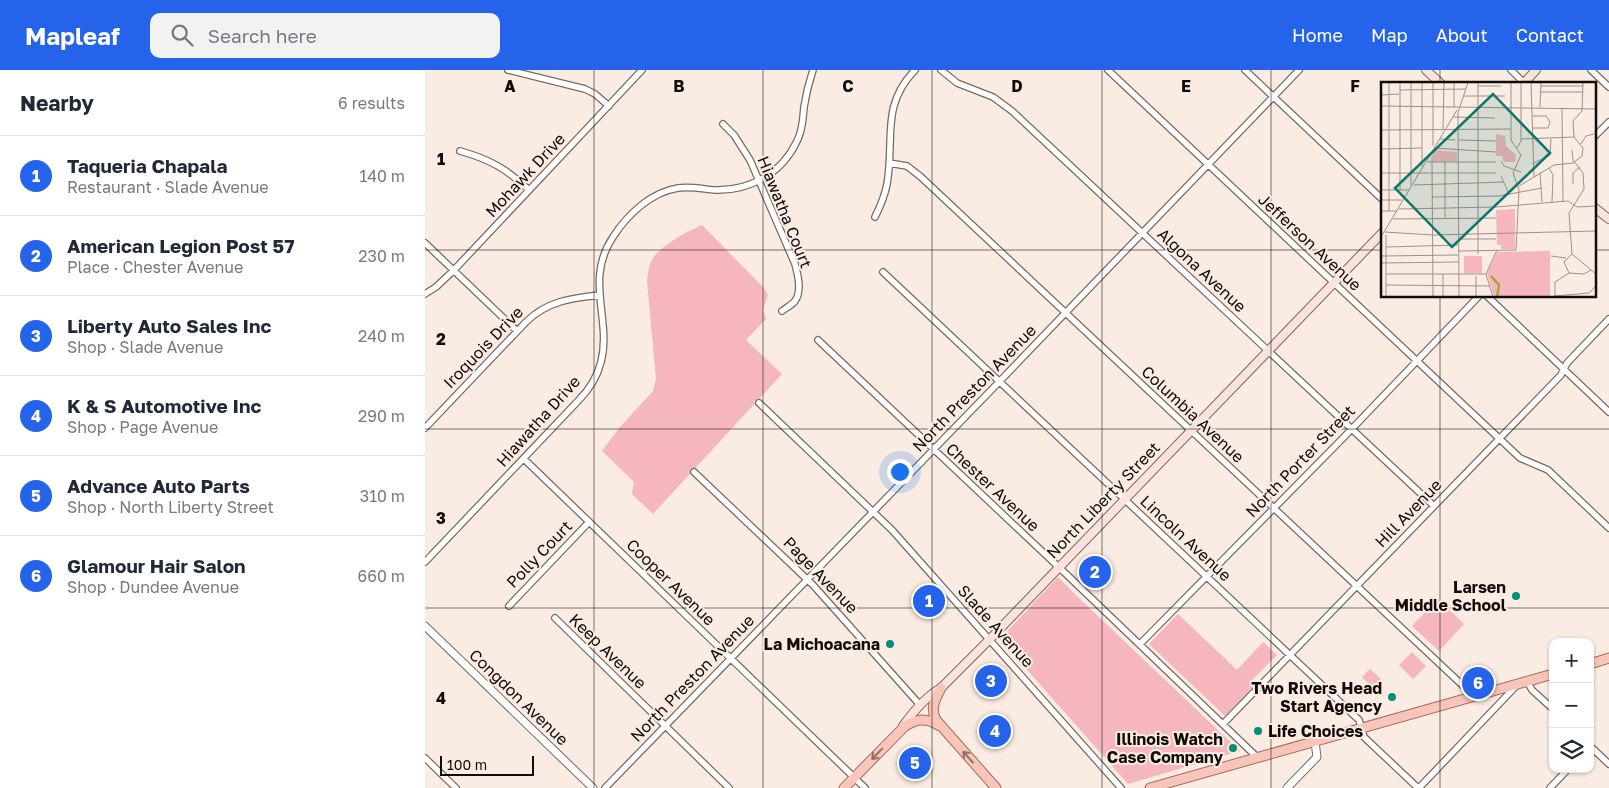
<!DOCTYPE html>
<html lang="en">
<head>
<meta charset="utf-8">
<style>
  :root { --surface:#fff; --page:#f2f2f3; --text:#1f2937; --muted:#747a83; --line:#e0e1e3; --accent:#2563eb }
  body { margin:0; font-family:"Golos Text",sans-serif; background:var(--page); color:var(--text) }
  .controls { position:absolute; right:15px; bottom:15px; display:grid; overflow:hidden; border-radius:10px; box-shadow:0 1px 4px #0004 }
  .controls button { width:45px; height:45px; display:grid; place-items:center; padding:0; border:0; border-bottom:1px solid var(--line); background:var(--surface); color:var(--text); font:25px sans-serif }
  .scale { position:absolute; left:15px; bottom:12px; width:94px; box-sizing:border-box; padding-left:5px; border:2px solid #110c09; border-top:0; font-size:14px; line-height:18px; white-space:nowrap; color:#110c09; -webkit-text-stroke:4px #faece2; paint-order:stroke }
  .you { position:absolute; left:474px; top:401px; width:18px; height:18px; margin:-12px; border:4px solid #fff; border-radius:50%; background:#1a73e8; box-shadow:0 0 0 8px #1a73e833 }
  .badge { display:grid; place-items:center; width:32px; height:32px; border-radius:50%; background:var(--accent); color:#fff; font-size:16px; font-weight:700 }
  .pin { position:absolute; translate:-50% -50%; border:2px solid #fff; box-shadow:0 1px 5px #0006 }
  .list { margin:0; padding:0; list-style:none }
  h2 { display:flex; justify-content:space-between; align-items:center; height:65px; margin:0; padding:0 20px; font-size:21px }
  h2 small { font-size:16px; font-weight:400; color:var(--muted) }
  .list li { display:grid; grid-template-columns:32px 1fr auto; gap:15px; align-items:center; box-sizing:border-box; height:80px; padding:0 20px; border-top:1px solid var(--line) }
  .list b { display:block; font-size:19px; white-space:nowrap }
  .list p { margin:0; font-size:16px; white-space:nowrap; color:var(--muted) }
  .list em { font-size:16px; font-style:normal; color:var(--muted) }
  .icon { flex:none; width:28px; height:28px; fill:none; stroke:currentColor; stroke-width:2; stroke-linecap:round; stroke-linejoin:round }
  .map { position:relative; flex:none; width:1184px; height:718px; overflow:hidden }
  header { display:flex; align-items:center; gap:30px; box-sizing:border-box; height:70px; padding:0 25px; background:var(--accent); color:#fff }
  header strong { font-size:24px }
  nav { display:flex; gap:28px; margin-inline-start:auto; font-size:18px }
  .search { width:350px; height:45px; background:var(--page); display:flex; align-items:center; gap:12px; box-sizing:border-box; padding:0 18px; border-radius:10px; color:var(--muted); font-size:19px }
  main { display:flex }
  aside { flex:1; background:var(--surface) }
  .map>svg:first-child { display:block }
  .green { fill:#f6b6bd }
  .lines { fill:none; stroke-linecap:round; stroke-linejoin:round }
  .minor-casing { stroke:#766a62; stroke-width:8 }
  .tertiary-casing { stroke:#766a62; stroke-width:9 }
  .secondary-casing { stroke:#766a62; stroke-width:10 }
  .primary-casing { stroke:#a56c5d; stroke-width:11 }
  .minor { stroke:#fff; stroke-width:5.5 }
  .tertiary { stroke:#fff; stroke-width:7 }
  .secondary { stroke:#fce2dc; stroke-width:8 }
  .primary { stroke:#f8c5b9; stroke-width:9 }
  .oneway { stroke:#90726a }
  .grid { fill:none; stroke:#110c09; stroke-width:1; stroke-opacity:0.55 }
  .poi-dot { fill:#028f78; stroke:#faece2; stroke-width:2 }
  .labels { text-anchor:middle; stroke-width:4; stroke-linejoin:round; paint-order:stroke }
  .street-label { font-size:16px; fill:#110c09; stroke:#faece2 }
  .poi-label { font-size:16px; font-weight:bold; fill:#110c09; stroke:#faece2; text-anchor:end }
  .inset-river { fill:none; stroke:#aca436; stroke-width:2.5 }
  .inset-road { fill:none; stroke:#9d928b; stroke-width:1 }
  .view { fill:#0f766e; fill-opacity:0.15; stroke:#0f766e; stroke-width:2.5 }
  .inset-edge { fill:none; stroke:#110c09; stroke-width:2.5 }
  .grid-label { font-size:16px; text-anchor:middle; font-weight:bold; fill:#110c09; stroke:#faece2; stroke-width:4; stroke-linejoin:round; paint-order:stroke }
</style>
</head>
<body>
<header>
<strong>Mapleaf</strong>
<div class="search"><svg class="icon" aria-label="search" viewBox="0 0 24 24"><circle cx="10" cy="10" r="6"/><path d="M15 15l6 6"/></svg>Search here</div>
<nav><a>Home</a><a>Map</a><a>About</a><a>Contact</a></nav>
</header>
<main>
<aside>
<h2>Nearby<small>6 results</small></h2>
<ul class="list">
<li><span class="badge">1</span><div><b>Taqueria Chapala</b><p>Restaurant · Slade Avenue</p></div><em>140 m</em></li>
<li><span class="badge">2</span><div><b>American Legion Post 57</b><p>Place · Chester Avenue</p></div><em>230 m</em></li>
<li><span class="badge">3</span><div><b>Liberty Auto Sales Inc</b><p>Shop · Slade Avenue</p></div><em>240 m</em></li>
<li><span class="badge">4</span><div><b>K &amp; S Automotive Inc</b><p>Shop · Page Avenue</p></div><em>290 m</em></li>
<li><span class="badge">5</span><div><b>Advance Auto Parts</b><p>Shop · North Liberty Street</p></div><em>310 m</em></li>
<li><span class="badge">6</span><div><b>Glamour Hair Salon</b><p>Shop · Dundee Avenue</p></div><em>660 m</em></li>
</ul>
</aside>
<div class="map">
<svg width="1184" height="718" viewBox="0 0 1184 718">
  <rect width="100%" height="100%" fill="#faece2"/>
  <!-- green -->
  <path class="green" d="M277,155L339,218L343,225L338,240L341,249L321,270L357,304L228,444L207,424L209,412L177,381L195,357L228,321L231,309L222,211C223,205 223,198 226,192C232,177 263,161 277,155Z
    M633,507L657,531L815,681L703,714L575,569Z
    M1013,529L1039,554L1014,581L987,556Z
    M753,544L812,600L838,572L852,585L825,612L829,616L800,646L724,574Z
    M987,582L1001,596L988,609L974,595Z
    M945,599L956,609L951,615L949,613L946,616L937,607Z"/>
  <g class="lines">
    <defs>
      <path id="minor" d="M83,0L160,19L170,24L184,36
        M516,0L532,13L568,27L587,41L1009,436
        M683,0L1095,388L1123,400L1184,458
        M820,0L958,130
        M1086,0L1099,13
        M1166,0L1184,17
        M298,54L309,65L325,90L370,194C373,205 377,221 370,231C367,235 361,238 357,241
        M1170,66L1184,52
        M35,81C64,89 82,99 104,120
        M464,93L482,96L496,107L1049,626
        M450,147C455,137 460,125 462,114C470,70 455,36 490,0
        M0,173L92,261
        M458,202L934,650L939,667L993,718
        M0,224L11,217L29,200L217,0
        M1062,226L1184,342
        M393,270L640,503L833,688
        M334,333L467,460L696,718
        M0,358L101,252C122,231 147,228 175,225
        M99,389L440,718
        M269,402L388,515L495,635
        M0,492L153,331C164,320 172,308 176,292C187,249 159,210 188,167C202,145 226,122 253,118C265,116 278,119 290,120C324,121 356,104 371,73C377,62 378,49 379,37C381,24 384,12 388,0
        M84,536L164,452
        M130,548L304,718
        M715,574L920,366L1054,226
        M1102,611L1107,620L1128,639
        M798,654L1136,305L1142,293L1184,249
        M1165,676L1184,694
        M0,688L31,718
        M180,718L574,312L874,0
        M994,718L1091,616
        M1125,718L1143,699"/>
      <path id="tertiary" d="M0,556L168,718
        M862,718L892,687L890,672"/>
      <path id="secondary" d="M1001,0L1016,14
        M1098,14L1111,0
        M1170,138L1184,149
        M478,656C488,642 500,627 516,618L564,570L958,162"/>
      <path id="primary" d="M1165,594L1184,588
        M516,618C510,630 505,638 511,650L571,718
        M419,718L480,656C493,648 502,648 515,656
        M725,718L1128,604"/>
    </defs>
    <!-- minor casing -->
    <use href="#minor" class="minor-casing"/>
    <!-- tertiary casing -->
    <use href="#tertiary" class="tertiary-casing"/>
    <!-- secondary casing -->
    <use href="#secondary" class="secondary-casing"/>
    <!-- primary casing -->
    <use href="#primary" class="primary-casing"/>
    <!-- minor -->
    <use href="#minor" class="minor"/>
    <!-- tertiary -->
    <use href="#tertiary" class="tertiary"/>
    <!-- secondary -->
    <use href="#secondary" class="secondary"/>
    <!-- primary -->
    <use href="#primary" class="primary"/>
  </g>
  <!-- one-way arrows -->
  <defs><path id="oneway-shaft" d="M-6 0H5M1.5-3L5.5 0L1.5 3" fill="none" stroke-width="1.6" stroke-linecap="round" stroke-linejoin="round" transform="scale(1.25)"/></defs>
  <g class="oneway">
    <use href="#oneway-shaft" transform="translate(452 684) rotate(134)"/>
    <use href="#oneway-shaft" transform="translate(543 687) rotate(-132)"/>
  </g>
  <!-- grid -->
  <path class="grid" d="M169,0V718M338,0V718M507,0V718M677,0V718M846,0V718M1015,0V14M0,180H958M1170,180H1184M1015,226V718M0,359H1184M0,538H1184"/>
  <!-- markers -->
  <g class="poi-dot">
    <circle cx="1091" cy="526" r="5"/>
    <circle cx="465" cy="574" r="5"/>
    <circle cx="967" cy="627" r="5"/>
    <circle cx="833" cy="661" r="5"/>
    <circle cx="808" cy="678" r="5"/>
  </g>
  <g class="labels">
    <!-- street labels -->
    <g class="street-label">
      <text transform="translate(100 105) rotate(-47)" y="6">Mohawk Drive</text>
      <text transform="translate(360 142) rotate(68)" y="6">Hiawatha Court</text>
      <text transform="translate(885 172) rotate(43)" y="6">Jefferson Avenue</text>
      <text transform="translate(777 200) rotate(43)" y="6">Algona Avenue</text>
      <text transform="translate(58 277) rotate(-46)" y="6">Iroquois Drive</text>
      <text transform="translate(549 318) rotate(-46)" y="6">North Preston Avenue</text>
      <text transform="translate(768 344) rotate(43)" y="6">Columbia Avenue</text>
      <text transform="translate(113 351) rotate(-48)" y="6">Hiawatha Drive</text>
      <text transform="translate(875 391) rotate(-46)" y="6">North Porter Street</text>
      <text transform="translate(568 417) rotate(43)" y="6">Chester Avenue</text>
      <text transform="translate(678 430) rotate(-46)" y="6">North Liberty Street</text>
      <text transform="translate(983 443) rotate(-46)" y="6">Hill Avenue</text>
      <text transform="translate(761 468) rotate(43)" y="6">Lincoln Avenue</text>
      <text transform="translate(114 484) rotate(-46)" y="6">Polly Court</text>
      <text transform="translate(396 505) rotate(46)" y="6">Page Avenue</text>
      <text transform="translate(246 512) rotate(44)" y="6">Cooper Avenue</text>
      <text transform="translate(571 556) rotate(48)" y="6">Slade Avenue</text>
      <text transform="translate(183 581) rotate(44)" y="6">Keep Avenue</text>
      <text transform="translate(267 608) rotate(-46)" y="6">North Preston Avenue</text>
      <text transform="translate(94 627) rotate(44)" y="6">Congdon Avenue</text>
    </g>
    <!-- poi labels -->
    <g class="poi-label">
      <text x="1081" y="523">Larsen<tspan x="1081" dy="18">Middle School</tspan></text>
      <text x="455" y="580">La Michoacana</text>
      <text x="957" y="624">Two Rivers Head<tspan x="957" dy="18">Start Agency</tspan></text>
      <text x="843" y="667" text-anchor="start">Life Choices</text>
      <text x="798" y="675">Illinois Watch<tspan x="798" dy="18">Case Company</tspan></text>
    </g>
  </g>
  <!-- overview -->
  <g transform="translate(956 12)">
    <rect width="215" height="215" fill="#faece2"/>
    <path d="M115,52L124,54L125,64L135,73L134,80H123L121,74H115ZM54,68L76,70V79L48,80ZM134,127V167H120V163H116L115,128ZM169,169V215H113L106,191L116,170ZM83,174H101V191H83Z" fill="#f6b6bd"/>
    <path class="inset-river" d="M110,194L118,203L116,215"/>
    <path class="inset-road" d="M19,0V108M30,0V103M41,0V85M73,0V25M97,0V172M150,0L153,95M97,4H120M160,4H202M19,8L85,7M160,10H202M0,13L18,12M82,14H124M0,24L215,27M159,25L160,0M181,26L182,119M152,34H165L169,40L167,46H152M72,35L114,36M215,35V63M62,47L63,0M0,48L130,47M59,57L74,58M140,57L193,55M78,58L115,59M200,62L205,54L213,52M52,64V0M215,65V94M53,66L115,70M136,66L140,59V0M0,67L41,66M191,68L192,78L202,91L203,107L188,131L191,172L215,192M120,79L123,84L140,90M46,80H115M51,80L52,215M151,82L169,73L170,57M168,86L172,93L171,120M0,91H115M159,91L161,120M120,94L128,112M192,102V91L199,85M33,103L123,100M138,104L173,83L192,81L201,74L202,66L193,55L192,39L201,29L202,0M0,108H28M51,115L118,114L161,106M0,118H21M18,127L115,125L187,119L196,125L215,124M0,129H16M8,129V0M64,136V80M12,137L115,136M4,150L52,153L215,149M5,153V215M0,155L76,28M77,157H115M5,165L77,163M77,169L135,168L138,108L132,91L140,73L130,58V0M191,172L183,180L188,191L203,192L210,188M0,174L77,173M170,174L185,176M0,181L78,180M5,192H105M62,192V215M95,194V215M5,203L109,204M174,214L208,211L215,204M174,214V200L188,191M78,215L77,31L87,0M112,215L105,192L116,168"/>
    <path class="view" d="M112,12L169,71L71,165L14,106Z"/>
    <rect width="215" height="215" class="inset-edge"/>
  </g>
  <g class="grid-label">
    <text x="85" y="22">A</text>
    <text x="254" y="22">B</text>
    <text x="423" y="22">C</text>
    <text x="592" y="22">D</text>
    <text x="761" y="22">E</text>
    <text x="930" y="22">F</text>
    <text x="16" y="95">1</text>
    <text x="16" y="275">2</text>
    <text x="16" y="454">3</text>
    <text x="16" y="634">4</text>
  </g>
</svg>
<div class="controls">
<button>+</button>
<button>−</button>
<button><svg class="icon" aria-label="layers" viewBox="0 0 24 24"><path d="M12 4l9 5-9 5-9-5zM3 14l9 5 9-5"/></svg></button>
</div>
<div class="scale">100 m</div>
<div class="you"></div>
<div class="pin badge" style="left:504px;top:531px">1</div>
<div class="pin badge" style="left:670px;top:502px">2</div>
<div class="pin badge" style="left:566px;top:611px">3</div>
<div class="pin badge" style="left:570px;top:661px">4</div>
<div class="pin badge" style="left:490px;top:693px">5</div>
<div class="pin badge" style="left:1053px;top:613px">6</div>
</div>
</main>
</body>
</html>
